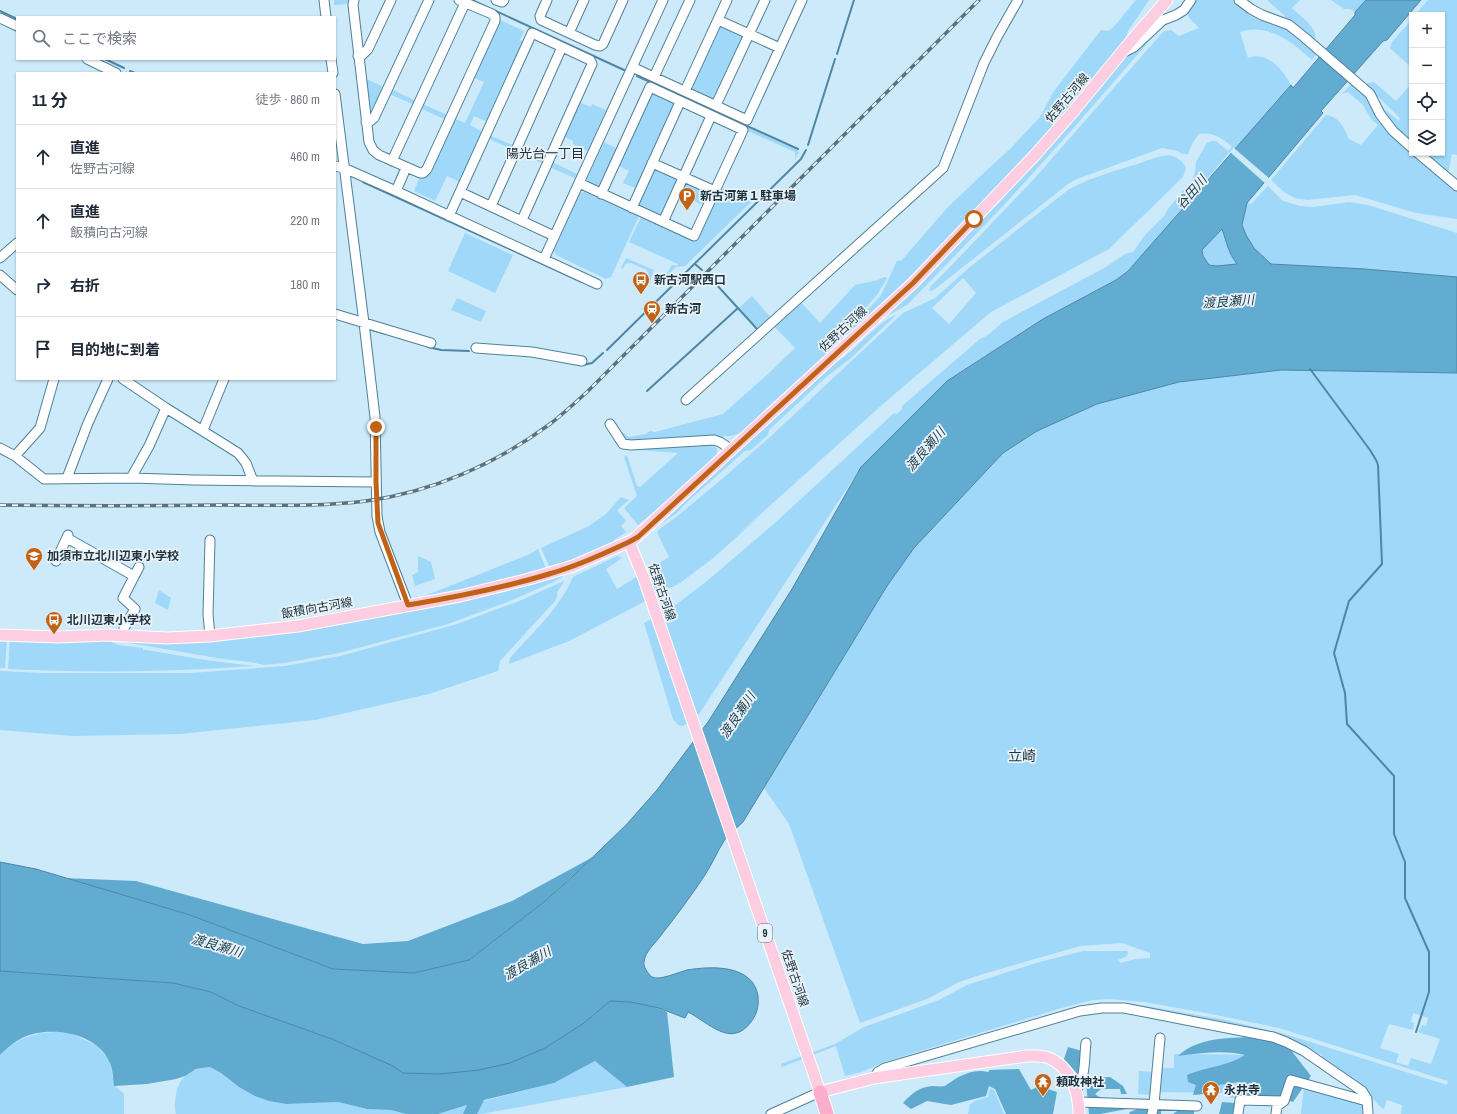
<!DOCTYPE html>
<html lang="ja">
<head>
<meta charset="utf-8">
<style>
  :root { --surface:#fff; --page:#f6f6f7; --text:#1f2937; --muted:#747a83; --line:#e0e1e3 }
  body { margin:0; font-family:"Archivo Narrow","Noto Sans JP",sans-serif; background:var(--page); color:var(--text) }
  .controls { position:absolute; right:12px; top:12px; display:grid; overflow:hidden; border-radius:0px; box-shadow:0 1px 3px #0004 }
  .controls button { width:36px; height:36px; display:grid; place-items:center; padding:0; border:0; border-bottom:1px solid var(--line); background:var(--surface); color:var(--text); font:20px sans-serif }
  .stop { position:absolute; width:12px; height:12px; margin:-9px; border:3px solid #c06317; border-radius:50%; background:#fff }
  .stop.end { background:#c06317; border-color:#fff; box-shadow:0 1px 4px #0008 }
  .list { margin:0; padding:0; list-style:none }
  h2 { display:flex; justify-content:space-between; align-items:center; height:52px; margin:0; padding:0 16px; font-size:17px }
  h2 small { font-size:13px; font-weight:400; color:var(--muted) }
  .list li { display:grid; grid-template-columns:26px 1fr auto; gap:12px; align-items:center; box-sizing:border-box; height:64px; padding:0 16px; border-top:1px solid var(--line) }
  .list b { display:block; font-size:15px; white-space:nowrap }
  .list p { margin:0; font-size:13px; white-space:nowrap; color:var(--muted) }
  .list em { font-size:13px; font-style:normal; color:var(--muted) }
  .icon { flex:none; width:22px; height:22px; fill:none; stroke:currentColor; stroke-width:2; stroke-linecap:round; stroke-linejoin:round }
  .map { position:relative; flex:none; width:1457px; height:1114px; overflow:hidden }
  .search { position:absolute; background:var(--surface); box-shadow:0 1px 3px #0004; left:16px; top:16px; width:320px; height:44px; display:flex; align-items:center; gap:10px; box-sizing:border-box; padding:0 14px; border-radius:0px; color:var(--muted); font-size:15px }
  .panel { position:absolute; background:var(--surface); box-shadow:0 1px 3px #0004; left:16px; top:72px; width:320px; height:308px; border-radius:0px }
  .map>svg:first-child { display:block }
  .green { fill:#9fd8f8; fill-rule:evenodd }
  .forest { fill:#60a9cf }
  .water { fill:#62abd1; stroke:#4e87a5; fill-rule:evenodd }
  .pier { fill:#cceafa }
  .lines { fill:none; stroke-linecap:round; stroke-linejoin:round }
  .stream { stroke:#4e87a5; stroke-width:2 }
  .minor-casing { stroke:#508099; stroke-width:11 }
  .major-casing { stroke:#fff; stroke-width:13 }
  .highway-casing { stroke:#fff; stroke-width:15 }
  .minor { stroke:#fff; stroke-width:9 }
  .major { stroke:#fdcee2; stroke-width:11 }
  .highway { stroke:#fbadce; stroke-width:13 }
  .rail-casing { stroke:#5a717e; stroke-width:3.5 }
  .rail { stroke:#e9f3f9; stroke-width:2; stroke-dasharray:6; stroke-linecap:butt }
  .route { stroke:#c06317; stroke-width:5 }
  .labels { text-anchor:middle; stroke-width:3.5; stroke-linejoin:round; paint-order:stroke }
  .shield { fill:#e9f3f9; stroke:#5b6c75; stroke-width:1 }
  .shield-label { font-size:11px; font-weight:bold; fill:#1e323d }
  .street-label { font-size:12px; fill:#1e323d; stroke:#e9f3f9 }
  .poi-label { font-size:12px; font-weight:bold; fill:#1e323d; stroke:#e9f3f9; text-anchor:start }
  .neighbourhood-label { font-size:13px; fill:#1e323d; stroke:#e9f3f9 }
  .water-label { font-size:13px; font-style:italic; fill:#193b4b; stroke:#e9f3f9 }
  .quarter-label { font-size:14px; fill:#1e323d; stroke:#e9f3f9 }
</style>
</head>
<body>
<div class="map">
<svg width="1457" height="1114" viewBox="0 0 1457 1114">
  <rect width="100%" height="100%" fill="#cceafa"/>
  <!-- green -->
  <path class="green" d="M334,0H348V4L334,5Z
    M1136,0H1149L1128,31L1125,41L1052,129L920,269L842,342L849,330L881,295L897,261L902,260L947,208L988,169L1010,149L1040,117L1054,91L1101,30L1108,31C1115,28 1129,7 1136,0Z
    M1194,0H1236L1286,27L1317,53L1312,60C1293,43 1268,22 1240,32L1248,58C1267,50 1283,70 1291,85L1236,149L1234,147L1167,226L1168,227L1136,263L1116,280L1043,319L947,381L861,467L699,714L683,726L678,725L673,719L644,623L673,607L707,581L776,522L894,413L897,414L902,409V406L980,339L988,335L1003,322L1106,267L1125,254L1133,252L1145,235L1164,216L1168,209L1192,180L1195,172L1196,162L1207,143L1212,141H1216L1228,151L1232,147C1223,138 1212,132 1199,134L1193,142L1188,154H1182L1178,151L1162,148L1077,179L1068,184L944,282L932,291L929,290L931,286L949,268L1034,179L1162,33L1165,31L1171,30L1179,36L1199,28C1187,14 1183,18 1194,0Z
    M1267,0H1300L1292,8C1301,17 1319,28 1315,41L1284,19L1285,16Z
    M1331,0H1366L1355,12L1350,9H1344Z
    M1428,0H1457V155L1452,154L1447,179L1457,184V219L1416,213L1355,195L1307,200L1295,198L1284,192L1271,180L1326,115C1340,117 1344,128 1349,139L1361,145L1378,125L1371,119L1363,105L1348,92L1342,94L1352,83L1399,121L1400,118L1365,84L1373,82L1375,83L1396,101L1412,83V153H1442V15H1415Z
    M498,19L524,31L520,40L524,42L488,122L474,116L470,125L483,132L460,182L447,176L435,201L414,191L420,177L425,179L453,118L465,123L484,82L472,77Z
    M1412,19V68L1390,48L1392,42Z
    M1162,25L1159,30L1070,132L1004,205L907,305L887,316L875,325L1116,63Z
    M723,26L741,34L743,39L717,98L712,100L693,91L691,87L718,27Z
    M364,78L384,87L374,111L368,110Z
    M391,89L416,101L415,105L389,94Z
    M654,93L672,101L674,108L638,189L623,183L629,171L617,165L649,95Z
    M579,102L591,107L592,104L606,110L588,151L573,144V141L563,136Z
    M422,104L448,115L446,120L420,108Z
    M747,127L797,150L799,152L795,159V152L748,131L722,188L752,201L685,266L676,267L667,276V273L672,265L677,266L678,264L629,242L641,217L695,242Z
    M489,135L515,146L513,150L487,138Z
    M604,142L618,149L601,184L597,187L589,183L587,179Z
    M520,149L546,160L544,164L518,153Z
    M1170,155C1178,158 1183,161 1186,168L1183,177L1109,249L991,312L978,323L883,404L734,538L764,513L712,559L680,583L569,641L509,664L510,658C533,632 560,608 573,577L617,556L622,558L606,569L617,589L669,557L657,532L661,528L680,514L722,479L770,437L903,313L935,298L970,267L1068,190C1089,178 1111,172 1134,165C1146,161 1158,156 1170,155ZM963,278L976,293L949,324L932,308Z
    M552,162L577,174L575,178L549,167Z
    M657,169L675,177L677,184L664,213L659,215L640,207L638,202L652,171Z
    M689,183L708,191L709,196L705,206L679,194L683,185Z
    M1268,186L1283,201L1300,206L1313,207L1349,202L1368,205L1457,233V277L1365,269L1271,264L1254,248L1246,235L1242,225L1247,203L1251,204Z
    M585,192L639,216L611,277L606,279L556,255L554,251L580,193Z
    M1222,229L1238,264L1216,266L1209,265L1203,256L1202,251Z
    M465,233L513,255L495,293L448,271Z
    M626,258L654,270L650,281H647L649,275L647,270L631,263L625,264L623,269L621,268Z
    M884,277L887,278L877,295L845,331L833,350L741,433L731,436L630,441C625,440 623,437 622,432L629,437L645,434L650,431L655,432L723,414L769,373L795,348L774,326L800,301L820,323L855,285L878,280Z
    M752,296L772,319L760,330L739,308Z
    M457,298L486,311L481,322L451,310Z
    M897,314L851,358L825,378L769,430L768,435L751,450L745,451L686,503L677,513L661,524L829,366C855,354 871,326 897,314Z
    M1281,370L1457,373V1114H1401L1402,1105L1387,1100L1384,1109C1379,1107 1368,1092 1362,1087C1350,1076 1334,1068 1321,1059L1322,1055L1306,1049L1202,1020L1077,1007L1094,1004H1134L1221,1019L1285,1034L1447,1085L1448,1081L1279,1028L1206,1013L1144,1002L1110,999L1093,1000L1065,1007L884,1062L862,1072L845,1076L836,1046L782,1067L781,1064L835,1044L864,1027L939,1000L967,985L1036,963L1083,951H1127L1128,953L1127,956L1118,960L1120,963L1135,959L1150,958V953L1122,943L1080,946L983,974L959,982L927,999L860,1023L789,824L764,788L887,586L914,548L1003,453L1037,431L1097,404L1179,382ZM1413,1013L1428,1018L1426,1026L1422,1025L1418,1032L1440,1039L1431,1064L1411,1058L1408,1066L1396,1062L1399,1054L1380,1048L1389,1024L1413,1030L1414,1023L1411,1022Z
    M712,444L717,449V456L708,466L638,525L624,508L637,496L624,457L627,455L637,486L640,487L678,453L640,450L639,448Z
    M621,497L629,500L617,510L626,521L621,526L626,532L614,540L615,542L551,570L541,548L589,526L606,514Z
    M538,549L547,571L507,582L417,599L530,554Z
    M418,556L431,562L435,579L415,586L412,575L418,572Z
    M567,572L562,577L553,582L510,601L448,624L339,653L285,663L264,665L251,662L223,659L118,641L194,640Z
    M564,581V582L557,592V597L555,601L500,661L498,671L429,694L315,720L180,734L73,736L0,730V671L41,673H191L285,666L340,656L454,625L517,602Z
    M159,590L171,598L168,610L155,603Z
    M0,638H7L5,668H0Z
    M10,639L40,641H109L118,645L143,648V650H147L205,660L254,666C173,672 90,673 8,669Z
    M54,1032L70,1033L96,1045L110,1061L114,1085L124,1094V1114H0V1055C18,1038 29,1034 54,1032Z
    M1174,1054L1262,1055L1261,1098H1229L1228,1093L1160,1092L1161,1068H1174Z
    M595,1061L627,1087L482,1114H438L468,1105L554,1083Z
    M210,1067L221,1073L239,1087L269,1101L286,1104L338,1102L367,1109L391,1110L406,1114H176C174,1108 175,1101 176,1095C179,1075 192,1069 210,1067Z
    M1139,1071L1154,1072L1152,1095L1138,1094Z
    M990,1088L994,1090L1004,1114H968L970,1104L977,1100L988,1097Z
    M1304,1088L1364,1104V1114H1301Z"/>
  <!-- forest -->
  <path class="forest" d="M593,857L544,902L469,960L414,973L333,969L190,915L64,878L136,881L363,944L408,941L512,901Z
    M0,971L173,983L211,992L239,1006L332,1039L394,1066L403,1073L584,1023L610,1001C629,1001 650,1003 667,1012L674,1077L627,1087L595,1061L554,1083L484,1100L477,1114H463L467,1105L438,1114H406L391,1110L367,1109L338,1102L286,1104L269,1101L255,1096L239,1087L221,1073L210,1067L196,1069L185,1076L176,1079L147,1084L114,1086C113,1078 113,1068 109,1061C96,1032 48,1025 22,1038C14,1042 6,1049 0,1055Z
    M1254,1037L1287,1045L1311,1076L1293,1102L1280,1098L1249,1097L1234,1114H1219L1222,1102L1235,1103L1237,1096L1251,1092L1248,1086L1238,1082L1213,1086L1205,1094L1193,1095L1196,1085L1188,1082L1187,1075C1206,1067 1228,1066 1245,1055C1223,1050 1201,1053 1178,1056C1198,1037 1228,1038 1254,1037Z
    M1068,1047L1082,1051L1080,1077L1064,1059Z
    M1019,1069L1031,1090L1039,1086L1057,1092L1053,1114H1006L995,1089L989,1086L986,1096L951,1105L927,1101L911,1109L903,1103C911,1094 919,1087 932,1086C936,1086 941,1087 945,1086C948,1084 952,1081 955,1079C966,1073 977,1069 988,1072L990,1070Z
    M1110,1077L1123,1086L1127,1094H1121L1120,1089H1101L1095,1094C1105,1102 1117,1099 1129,1098L1127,1109L1100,1114H1089L1086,1083L1093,1078Z
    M1140,1108L1161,1109V1114H1129L1130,1112Z
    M1180,1109H1194V1114H1173Z"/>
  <!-- water -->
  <path class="water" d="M1366,0H1421L1387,40L1383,41L1321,111L1323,113L1247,203L1242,225L1246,235L1254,248L1271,264L1365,269L1457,277V373L1281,370L1179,382L1097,404L1037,431L1003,453L914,548L887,586L743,822C737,828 728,834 724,841C717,852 712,864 705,875C691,896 677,915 662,934C656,943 645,951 644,962C643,966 648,974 652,977C659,981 679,972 687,970C711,966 753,964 758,996C759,1006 757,1014 751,1022C731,1049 708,1022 688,1012L685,1018L659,1008L631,1002L610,1001L584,1023L545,1048L510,1063L479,1070L439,1074L403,1073L393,1066L332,1039L239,1006L211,992L173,983L0,971V862L36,869L190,915L333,969L414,973L469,960L544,902L573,876L626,825L657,790L708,722L792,589L861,467L947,381L1043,319L1116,280L1128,271L1291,85L1293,88L1355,15V12ZM1222,229C1227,243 1228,252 1237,264L1216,266L1209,265L1203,256L1202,250Z"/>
  <!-- pier -->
  <path class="pier" d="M1234,148L1270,179L1266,184L1230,152Z"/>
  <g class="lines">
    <!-- stream -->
    <path class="stream" d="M472,0L624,70
      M0,11L17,19
      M837,54L854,0
      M105,59L124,68
      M130,71L135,73
      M637,76L798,149
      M808,145L835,59
      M363,182L582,282
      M695,264L702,270
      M715,283L758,330
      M372,330L386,334
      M428,347L441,350L469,351
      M607,350L801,159L806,150
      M583,365L592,363L603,353
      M1310,369L1370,450L1376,460L1378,465L1382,564L1349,601L1334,653L1345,693L1347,724L1394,776V834L1405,862V898L1429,952V992L1416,1032
      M647,391L738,308"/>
    <defs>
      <path id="minor" d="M324,0L326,17
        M354,0L353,5L369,142L373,150L379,155L420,173H423L427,169L495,21V17L492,14L459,0
        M496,0L502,2L504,0
        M547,0L540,16L541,20L595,45L600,46L603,44L623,0
        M1239,0L1251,9L1262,15L1289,25L1304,37L1370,94L1380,114L1393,131L1412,148
        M0,18L17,26
        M718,20L780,48
        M569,33L584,0
        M1122,53L1134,47L1163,20L1176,15L1184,10L1191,0
        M358,56L362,55L368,49L391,0
        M87,59L116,73
        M331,59L333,73
        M632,67L747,120L802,0
        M654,77L690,0
        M685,91L727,0
        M335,94L364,323L375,417L377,516L380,532L408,605
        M716,105L765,0
        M366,122H369L374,118L429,0
        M1418,153L1457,186
        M392,161L465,3
        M652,163L715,191
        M335,166L344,168L396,191L597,284
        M579,183L694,236L743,130L650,87L601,194
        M396,191L406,168
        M460,192L554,236
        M491,206L562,47
        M632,208L680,102
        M449,216L532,33L590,60L592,64L522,220
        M663,222L711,116
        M0,258L17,243
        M544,259L663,0
        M0,275L17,290
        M335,314L431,343
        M476,348L532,352L582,361
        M123,379L166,408L238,453L246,463L253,481
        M686,400L943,168L984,63L997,37L1018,0
        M610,424L623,444L631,445L714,440L720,442L732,450
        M203,430L224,379
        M0,448L15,456L44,479L131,478L194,480L375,482
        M15,456L40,428L54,379
        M67,478L88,423L108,379
        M131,478L149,446L166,408
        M67,538L134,576
        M56,561L68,535
        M124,636V628L135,609L123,598L139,567
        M210,636L208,614L210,540
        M874,1078L878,1072L885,1068L1080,1011L1102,1008H1124L1273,1037L1286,1042L1304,1051L1362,1091L1367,1099L1368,1114
        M1076,1090C1086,1078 1084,1058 1086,1043
        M1079,1102L1197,1106
        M771,1114L820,1092
        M1152,1114L1154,1104L1160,1038
        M1238,1114L1240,1100L1284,1101
        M1276,1114L1277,1106L1284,1101L1291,1080L1363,1100L1367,1099"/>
      <path id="major" d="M629,542L643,576L820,1092L874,1078L1027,1056C1034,1056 1043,1055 1049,1058C1071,1067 1079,1093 1079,1114
        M0,635L58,637L108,635L167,638L210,636L298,626L460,596L529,579L573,566L633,540L913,283L1035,155L1072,113L1131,41L1167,0"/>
      <path id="highway" d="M820,1092L827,1114"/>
    </defs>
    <!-- minor casing -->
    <use href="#minor" class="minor-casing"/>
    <!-- major casing -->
    <use href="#major" class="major-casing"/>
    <!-- highway casing -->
    <use href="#highway" class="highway-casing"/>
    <!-- minor -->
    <use href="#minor" class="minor"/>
    <!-- major -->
    <use href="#major" class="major"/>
    <!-- highway -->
    <use href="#highway" class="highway"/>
    <defs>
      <path id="rail" d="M0,505C74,506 149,506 223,505C270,505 319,507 366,501C432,492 496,464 550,424C563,414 575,403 587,392L979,0"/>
    </defs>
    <!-- rail casing -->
    <use href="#rail" class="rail-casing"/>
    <!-- rail -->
    <use href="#rail" class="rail"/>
  </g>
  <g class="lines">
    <!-- route -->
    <path class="route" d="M376,427V482L378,523L408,605C456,597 503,588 549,574C577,566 603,554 629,542L638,537L913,283L974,219"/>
  </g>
  <!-- icons -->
  <defs>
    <symbol id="parking-pin" viewBox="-11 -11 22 30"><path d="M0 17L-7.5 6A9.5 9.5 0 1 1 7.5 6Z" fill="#c06317" stroke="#e9f3f9"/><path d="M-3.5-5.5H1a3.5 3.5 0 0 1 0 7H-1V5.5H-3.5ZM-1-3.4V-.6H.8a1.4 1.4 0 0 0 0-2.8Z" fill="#fff"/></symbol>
    <symbol id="bus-pin" viewBox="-11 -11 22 30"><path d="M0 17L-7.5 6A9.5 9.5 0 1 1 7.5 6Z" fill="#c06317" stroke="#e9f3f9"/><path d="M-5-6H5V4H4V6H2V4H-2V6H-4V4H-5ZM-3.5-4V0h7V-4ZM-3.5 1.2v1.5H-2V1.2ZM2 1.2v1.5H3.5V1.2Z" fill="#fff"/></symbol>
    <symbol id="station-pin" viewBox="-11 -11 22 30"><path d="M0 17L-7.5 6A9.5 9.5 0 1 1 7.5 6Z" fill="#c06317" stroke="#e9f3f9"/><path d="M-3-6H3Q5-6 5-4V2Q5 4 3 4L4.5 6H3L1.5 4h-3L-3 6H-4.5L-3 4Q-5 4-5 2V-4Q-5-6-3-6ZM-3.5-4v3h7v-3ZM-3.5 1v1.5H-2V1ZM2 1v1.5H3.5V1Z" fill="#fff"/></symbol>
    <symbol id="school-pin" viewBox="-11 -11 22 30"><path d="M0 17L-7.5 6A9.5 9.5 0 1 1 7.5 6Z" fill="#c06317" stroke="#e9f3f9"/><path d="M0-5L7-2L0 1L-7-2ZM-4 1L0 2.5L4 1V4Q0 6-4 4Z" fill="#fff"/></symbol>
    <symbol id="temple-pin" viewBox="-11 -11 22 30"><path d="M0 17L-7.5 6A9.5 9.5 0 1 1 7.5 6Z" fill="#c06317" stroke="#e9f3f9"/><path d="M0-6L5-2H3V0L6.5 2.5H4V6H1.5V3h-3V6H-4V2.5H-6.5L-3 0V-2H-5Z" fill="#fff"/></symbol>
  </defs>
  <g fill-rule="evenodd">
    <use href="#parking-pin" x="677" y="186" width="20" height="27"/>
    <use href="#bus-pin" x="631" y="270" width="20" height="27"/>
    <use href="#station-pin" x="642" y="299" width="20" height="27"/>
    <use href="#school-pin" x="24" y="546" width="20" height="27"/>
    <use href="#bus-pin" x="44" y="610" width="20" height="27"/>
    <use href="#temple-pin" x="1033" y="1072" width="20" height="27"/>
    <use href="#temple-pin" x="1201" y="1080" width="20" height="27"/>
  </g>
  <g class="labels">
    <!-- shield labels -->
    <rect class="shield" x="758" y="924" width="14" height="18" rx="3"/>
    <g class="shield-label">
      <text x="765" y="937">9</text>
    </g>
    <!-- street labels -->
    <g class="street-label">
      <text transform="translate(1067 98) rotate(-50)" y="4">佐野古河線</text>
      <text transform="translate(843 329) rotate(-43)" y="4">佐野古河線</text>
      <text transform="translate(662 592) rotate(71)" y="4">佐野古河線</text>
      <text transform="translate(317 608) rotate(-10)" y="4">飯積向古河線</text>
      <text transform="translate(795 978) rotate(71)" y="4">佐野古河線</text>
    </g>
    <!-- poi labels -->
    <g class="poi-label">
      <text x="700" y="200">新古河第１駐車場</text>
      <text x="654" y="284">新古河駅西口</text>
      <text x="665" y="313">新古河</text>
      <text x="47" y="560">加須市立北川辺東小学校</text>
      <text x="67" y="624">北川辺東小学校</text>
      <text x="1056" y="1086">頼政神社</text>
      <text x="1224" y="1094">永井寺</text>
    </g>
    <!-- neighbourhood labels -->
    <g class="neighbourhood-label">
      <text x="545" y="158">陽光台一丁目</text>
    </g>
    <!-- water labels -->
    <g class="water-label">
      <text transform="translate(1191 192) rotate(-49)" y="5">谷田川</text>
      <text transform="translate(1228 301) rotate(-4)" y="5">渡良瀬川</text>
      <text transform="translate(925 449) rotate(-49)" y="5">渡良瀬川</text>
      <text transform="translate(737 715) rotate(-56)" y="5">渡良瀬川</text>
      <text transform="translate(217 945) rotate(16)" y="5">渡良瀬川</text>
      <text transform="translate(527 963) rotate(-30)" y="5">渡良瀬川</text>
    </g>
    <!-- quarter labels -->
    <g class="quarter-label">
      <text x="1022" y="761">立崎</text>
    </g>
  </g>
</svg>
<div class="controls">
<button>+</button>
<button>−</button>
<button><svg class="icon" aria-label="locate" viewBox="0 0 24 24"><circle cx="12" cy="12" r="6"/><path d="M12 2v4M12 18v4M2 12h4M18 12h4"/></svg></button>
<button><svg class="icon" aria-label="layers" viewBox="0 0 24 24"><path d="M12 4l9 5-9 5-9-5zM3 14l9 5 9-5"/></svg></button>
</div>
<div class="stop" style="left:974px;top:219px"></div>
<div class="stop end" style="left:376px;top:427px"></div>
<div class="search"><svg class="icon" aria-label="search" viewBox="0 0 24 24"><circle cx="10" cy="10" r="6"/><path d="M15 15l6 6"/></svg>ここで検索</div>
<section class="panel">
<h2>11 分<small>徒歩 · 860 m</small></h2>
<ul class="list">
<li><svg class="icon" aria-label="ahead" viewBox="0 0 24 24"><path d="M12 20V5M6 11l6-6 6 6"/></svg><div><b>直進</b><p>佐野古河線</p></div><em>460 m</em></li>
<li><svg class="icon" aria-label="ahead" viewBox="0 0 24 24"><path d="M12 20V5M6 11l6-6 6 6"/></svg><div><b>直進</b><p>飯積向古河線</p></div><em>220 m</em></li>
<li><svg class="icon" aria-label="right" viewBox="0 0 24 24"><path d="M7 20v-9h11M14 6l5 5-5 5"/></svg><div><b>右折</b></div><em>180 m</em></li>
<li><svg class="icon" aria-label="arrive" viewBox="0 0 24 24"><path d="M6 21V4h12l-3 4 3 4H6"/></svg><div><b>目的地に到着</b></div></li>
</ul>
</section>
</div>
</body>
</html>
